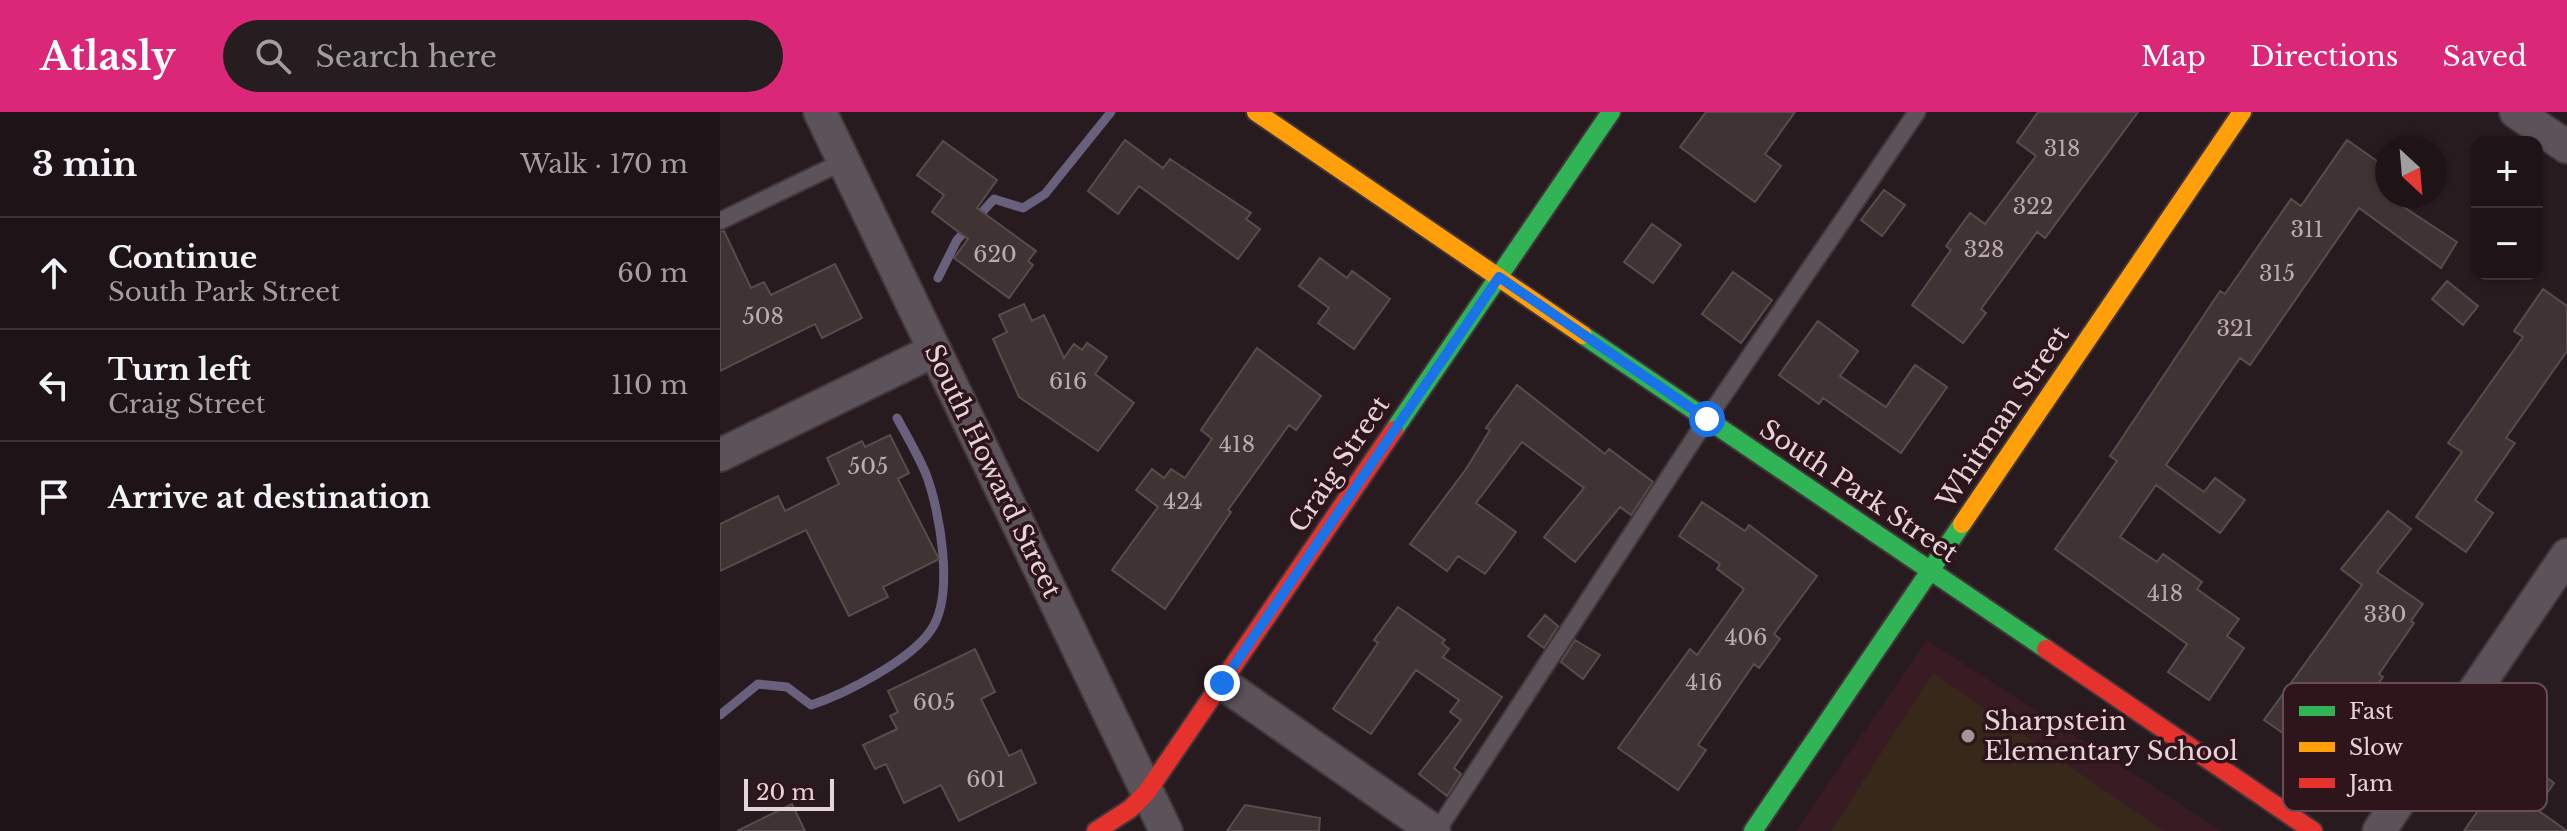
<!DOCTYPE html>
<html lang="en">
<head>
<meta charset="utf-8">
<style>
  :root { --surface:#1e1417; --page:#261d20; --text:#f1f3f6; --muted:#a19ea1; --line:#3c3336; --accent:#db2777 }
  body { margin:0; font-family:"Libre Baskerville",serif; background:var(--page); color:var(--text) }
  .controls { position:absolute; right:24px; top:24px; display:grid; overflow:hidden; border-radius:16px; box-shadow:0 2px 6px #0004 }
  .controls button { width:72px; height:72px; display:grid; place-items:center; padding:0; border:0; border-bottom:2px solid var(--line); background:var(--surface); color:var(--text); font:40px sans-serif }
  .compass { position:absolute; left:1655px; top:24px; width:72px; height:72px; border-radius:50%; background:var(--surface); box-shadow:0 2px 6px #0004; rotate:154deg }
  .scale { position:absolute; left:24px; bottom:20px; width:90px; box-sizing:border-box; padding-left:8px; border:4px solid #e7d4d8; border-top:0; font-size:22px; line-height:28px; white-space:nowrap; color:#e7d4d8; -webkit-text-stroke:6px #2e151c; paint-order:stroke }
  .stop { position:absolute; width:24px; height:24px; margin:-18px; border:6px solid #1a73e8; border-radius:50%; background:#fff }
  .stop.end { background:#1a73e8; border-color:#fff; box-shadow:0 2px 8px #0008 }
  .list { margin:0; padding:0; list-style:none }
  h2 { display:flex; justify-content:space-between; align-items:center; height:104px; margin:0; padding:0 32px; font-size:34px }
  h2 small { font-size:26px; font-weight:400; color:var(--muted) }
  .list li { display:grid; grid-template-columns:52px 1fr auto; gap:24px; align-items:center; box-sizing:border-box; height:112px; padding:0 32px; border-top:2px solid var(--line) }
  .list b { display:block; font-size:30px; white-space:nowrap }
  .list p { margin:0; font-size:26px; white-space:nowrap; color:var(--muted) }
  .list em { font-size:26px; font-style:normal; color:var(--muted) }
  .icon { flex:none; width:44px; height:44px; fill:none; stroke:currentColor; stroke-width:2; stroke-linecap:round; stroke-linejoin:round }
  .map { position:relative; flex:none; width:1847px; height:719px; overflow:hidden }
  header { display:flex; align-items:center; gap:48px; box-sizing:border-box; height:112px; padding:0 40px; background:var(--accent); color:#fff }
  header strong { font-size:38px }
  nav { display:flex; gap:44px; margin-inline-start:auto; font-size:28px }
  .search { width:560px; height:72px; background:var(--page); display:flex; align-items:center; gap:20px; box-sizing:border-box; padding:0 28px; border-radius:44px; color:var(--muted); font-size:30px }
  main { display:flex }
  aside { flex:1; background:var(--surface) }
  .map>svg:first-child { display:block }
  .built { fill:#381b23 }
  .green { fill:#38281a }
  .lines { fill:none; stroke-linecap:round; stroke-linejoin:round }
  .stream { stroke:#68607d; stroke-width:9 }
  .building { fill:#403333; stroke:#584c4d; stroke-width:2 }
  .lane-casing { stroke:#42363a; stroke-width:20 }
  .street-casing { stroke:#42363a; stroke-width:36 }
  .fast-casing { stroke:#42363a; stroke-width:22 }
  .slow-casing { stroke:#42363a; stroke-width:22 }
  .jam-casing { stroke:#42363a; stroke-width:22 }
  .lane { stroke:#5c5259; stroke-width:16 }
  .street { stroke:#5c5259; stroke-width:32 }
  .fast { stroke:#30b455; stroke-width:18 }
  .slow { stroke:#ff9f0a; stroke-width:18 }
  .jam { stroke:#e5322d; stroke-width:18 }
  .route { stroke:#1a73e8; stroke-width:10 }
  .poi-dot { fill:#a49397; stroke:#2e151c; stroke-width:3 }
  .labels { text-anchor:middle; stroke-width:7; stroke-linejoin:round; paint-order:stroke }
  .number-label { font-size:22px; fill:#bdacaf }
  .street-label { font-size:26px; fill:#e7d4d8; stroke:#2e151c }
  .poi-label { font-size:26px; fill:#e7d4d8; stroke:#2e151c; text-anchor:start }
  .key { fill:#2e151c; stroke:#664e54; stroke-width:2 }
  .key-label { font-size:22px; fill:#e7d4d8 }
</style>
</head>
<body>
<header>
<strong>Atlasly</strong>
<div class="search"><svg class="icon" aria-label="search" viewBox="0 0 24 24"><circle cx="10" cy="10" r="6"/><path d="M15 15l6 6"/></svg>Search here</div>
<nav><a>Map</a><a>Directions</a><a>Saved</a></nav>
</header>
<main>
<aside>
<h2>3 min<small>Walk · 170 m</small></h2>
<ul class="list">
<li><svg class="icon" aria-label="ahead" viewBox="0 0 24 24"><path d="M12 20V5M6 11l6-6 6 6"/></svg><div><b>Continue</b><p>South Park Street</p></div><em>60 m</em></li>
<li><svg class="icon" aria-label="left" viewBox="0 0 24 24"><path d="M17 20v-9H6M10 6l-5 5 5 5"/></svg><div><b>Turn left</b><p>Craig Street</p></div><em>110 m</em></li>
<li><svg class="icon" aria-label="arrive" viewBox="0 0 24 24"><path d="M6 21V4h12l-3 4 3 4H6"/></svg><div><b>Arrive at destination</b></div></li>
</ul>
</aside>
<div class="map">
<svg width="1847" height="719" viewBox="0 0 1847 719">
  <rect width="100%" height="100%" fill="#281b1f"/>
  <!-- built -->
  <path class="built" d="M1207,528L1502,719H1076Z"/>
  <!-- green -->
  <path class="green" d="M1213,561L1444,719H1111Z"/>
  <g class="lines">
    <!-- stream -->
    <path class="stream" d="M218,166L237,128L274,87L303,96L325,82L391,0
      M0,603L38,572L67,575L91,593C125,582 191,548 211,518C235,484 220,399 206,362C198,343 187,324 177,306"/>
  </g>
  <!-- building -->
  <path class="building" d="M986,0H1075L1045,42L1061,54L1035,90L960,35Z
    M1318,0H1418L1325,126L1317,120L1261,197L1266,201L1243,231L1192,193L1231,138L1226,134L1250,101L1265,112L1316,44L1297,30Z
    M405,28L443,56L450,47L531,101L526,107L540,117L518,147L419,74L398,102L368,79Z
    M1627,28L1667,56V84L1737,130L1721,156L1639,96L1530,253L1520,246L1446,353L1484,380L1495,366L1525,388L1500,421L1436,373L1400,425L1437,450L1443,442L1482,470L1477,477L1519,507L1507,524L1524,536L1489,588L1448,560L1467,532L1335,437L1397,349L1390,344L1500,179L1505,182L1571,87L1581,94Z
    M223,29L277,68L257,96L316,139L308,149L313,153L289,186L234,146L248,127L212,100L224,83L197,63Z
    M1164,78L1185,93L1162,124L1141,108Z
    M932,112L961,133L933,171L904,150Z
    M4,119L31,176L44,170L51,183L115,152L142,206L102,226L95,212L0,259V120Z
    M600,146L627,166L632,159L670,187L634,237L598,211L609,196L579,174Z
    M1013,160L1052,188L1021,231L982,202Z
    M1727,169L1758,194L1743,213L1712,187Z
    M1823,177L1847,194V239L1786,326L1795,331L1755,388L1773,401L1746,440L1696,405L1742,340L1728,331L1803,225L1794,219Z
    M304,192L312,209L324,203L344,246L354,232L362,238L367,231L387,245L375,262L414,291L378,339L299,285L273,227L287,220L279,203Z
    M1098,209L1138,239L1120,264L1166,295L1195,253L1227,275L1181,341L1103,286L1099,292L1059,263Z
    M537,236L601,284L576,318L569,313L508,398L511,400L445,497L392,458L438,395L416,378L432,357L444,366L451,357L465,366L492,327L481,318Z
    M797,273L885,342L889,337L933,370L911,403L900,395L855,450L824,425L864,376L802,330L756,391L796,420L765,462L738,444L727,459L690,432L746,357L770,318L766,316Z
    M170,323L189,361L178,367L219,447L163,475L168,485L129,504L86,418L0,459V412L58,384L65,399L119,372L107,346L142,329L145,335Z
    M982,390L1025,419L1029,413L1097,464L1054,522L1060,527L1039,556L1034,552L978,633L986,638L958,678L898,636L970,537L977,543L1024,477L997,457L1000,452L959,424Z
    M1668,399L1691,417L1657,460L1703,492L1691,509L1694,511L1659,562L1663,565L1640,598L1632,593L1596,644L1544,608L1642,473L1621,457Z
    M678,495L725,528L722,531L729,537L723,545L782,585L734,656L741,662L727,684L699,662L741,608L730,600L739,588L696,558L651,622L613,597L658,531L654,528Z
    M825,503L838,514L824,536L808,524Z
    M855,528L880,543L863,567L841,550Z
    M255,537L275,580L261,587L289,644L301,638L316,671L239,709L221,673L184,691L166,652L155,657L143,633L177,617L170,604L178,600L168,579Z
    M1809,653L1834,671L1816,697L1847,719H1744L1780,666L1794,675Z
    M72,692L85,719H17Z
    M525,693L600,706L599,719H507Z"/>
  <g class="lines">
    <defs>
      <path id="lane" d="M0,109L124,49
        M717,719L987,307L1197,0"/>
      <path id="street" d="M100,0L446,719
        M1796,0L1847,35
        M0,343L215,238
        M502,571L714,719
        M1659,719L1847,443"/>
      <path id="fast" d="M863,223L1326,537
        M674,318L891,0
        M1033,719L1242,412"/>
      <path id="slow" d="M536,0L863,223
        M1242,412L1522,0"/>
      <path id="jam" d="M1326,537L1593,719
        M376,719L410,697L427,680L674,318"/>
    </defs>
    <!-- lane casing -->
    <use href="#lane" class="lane-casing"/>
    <!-- street casing -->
    <use href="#street" class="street-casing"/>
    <!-- fast casing -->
    <use href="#fast" class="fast-casing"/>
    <!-- slow casing -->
    <use href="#slow" class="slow-casing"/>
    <!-- jam casing -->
    <use href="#jam" class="jam-casing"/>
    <!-- lane -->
    <use href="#lane" class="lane"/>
    <!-- street -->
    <use href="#street" class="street"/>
    <!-- fast -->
    <use href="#fast" class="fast"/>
    <!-- slow -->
    <use href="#slow" class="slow"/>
    <!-- jam -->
    <use href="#jam" class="jam"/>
  </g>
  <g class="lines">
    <!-- route -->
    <path class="route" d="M502,571L779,165L987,307"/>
  </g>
  <!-- markers -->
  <circle class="poi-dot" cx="1248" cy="624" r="8"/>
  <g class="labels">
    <!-- number labels -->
    <g class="number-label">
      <text x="1342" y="44">318</text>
      <text x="1313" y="102">322</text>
      <text x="1587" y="125">311</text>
      <text x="1264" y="145">328</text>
      <text x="275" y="150">620</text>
      <text x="1557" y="169">315</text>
      <text x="43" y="212">508</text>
      <text x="1515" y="224">321</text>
      <text x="348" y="277">616</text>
      <text x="517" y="340">418</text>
      <text x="148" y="362">505</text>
      <text x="463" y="397">424</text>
      <text x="1445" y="489">418</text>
      <text x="1665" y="510">330</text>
      <text x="1026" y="533">406</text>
      <text x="984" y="578">416</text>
      <text x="214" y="598">605</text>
      <text x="266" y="675">601</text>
    </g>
    <!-- street labels -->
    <g class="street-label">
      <text transform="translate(1283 305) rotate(-56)" y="9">Whitman Street</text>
      <text transform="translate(619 352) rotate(-56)" y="9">Craig Street</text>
      <text transform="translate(273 359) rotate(64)" y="9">South Howard Street</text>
      <text transform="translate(1139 379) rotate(34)" y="9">South Park Street</text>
    </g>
    <!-- poi labels -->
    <g class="poi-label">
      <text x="1264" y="618">Sharpstein<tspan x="1264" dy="30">Elementary School</tspan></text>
    </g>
  </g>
  <!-- legend -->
  <rect x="1563" y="571" width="264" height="128" rx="12" class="key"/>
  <rect x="1579" y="594" width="36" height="10" fill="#30b455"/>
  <rect x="1579" y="630" width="36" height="10" fill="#ff9f0a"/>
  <rect x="1579" y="666" width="36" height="10" fill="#e5322d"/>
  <g class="key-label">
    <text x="1629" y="607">Fast</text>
    <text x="1629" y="643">Slow</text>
    <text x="1629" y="679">Jam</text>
  </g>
</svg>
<div class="controls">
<button>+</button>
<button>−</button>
</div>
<svg class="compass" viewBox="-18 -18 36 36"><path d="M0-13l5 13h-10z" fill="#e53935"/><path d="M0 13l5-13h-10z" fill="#a19ea1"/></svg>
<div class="scale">20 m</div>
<div class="stop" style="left:987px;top:307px"></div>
<div class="stop end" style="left:502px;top:571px"></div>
</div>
</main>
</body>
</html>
